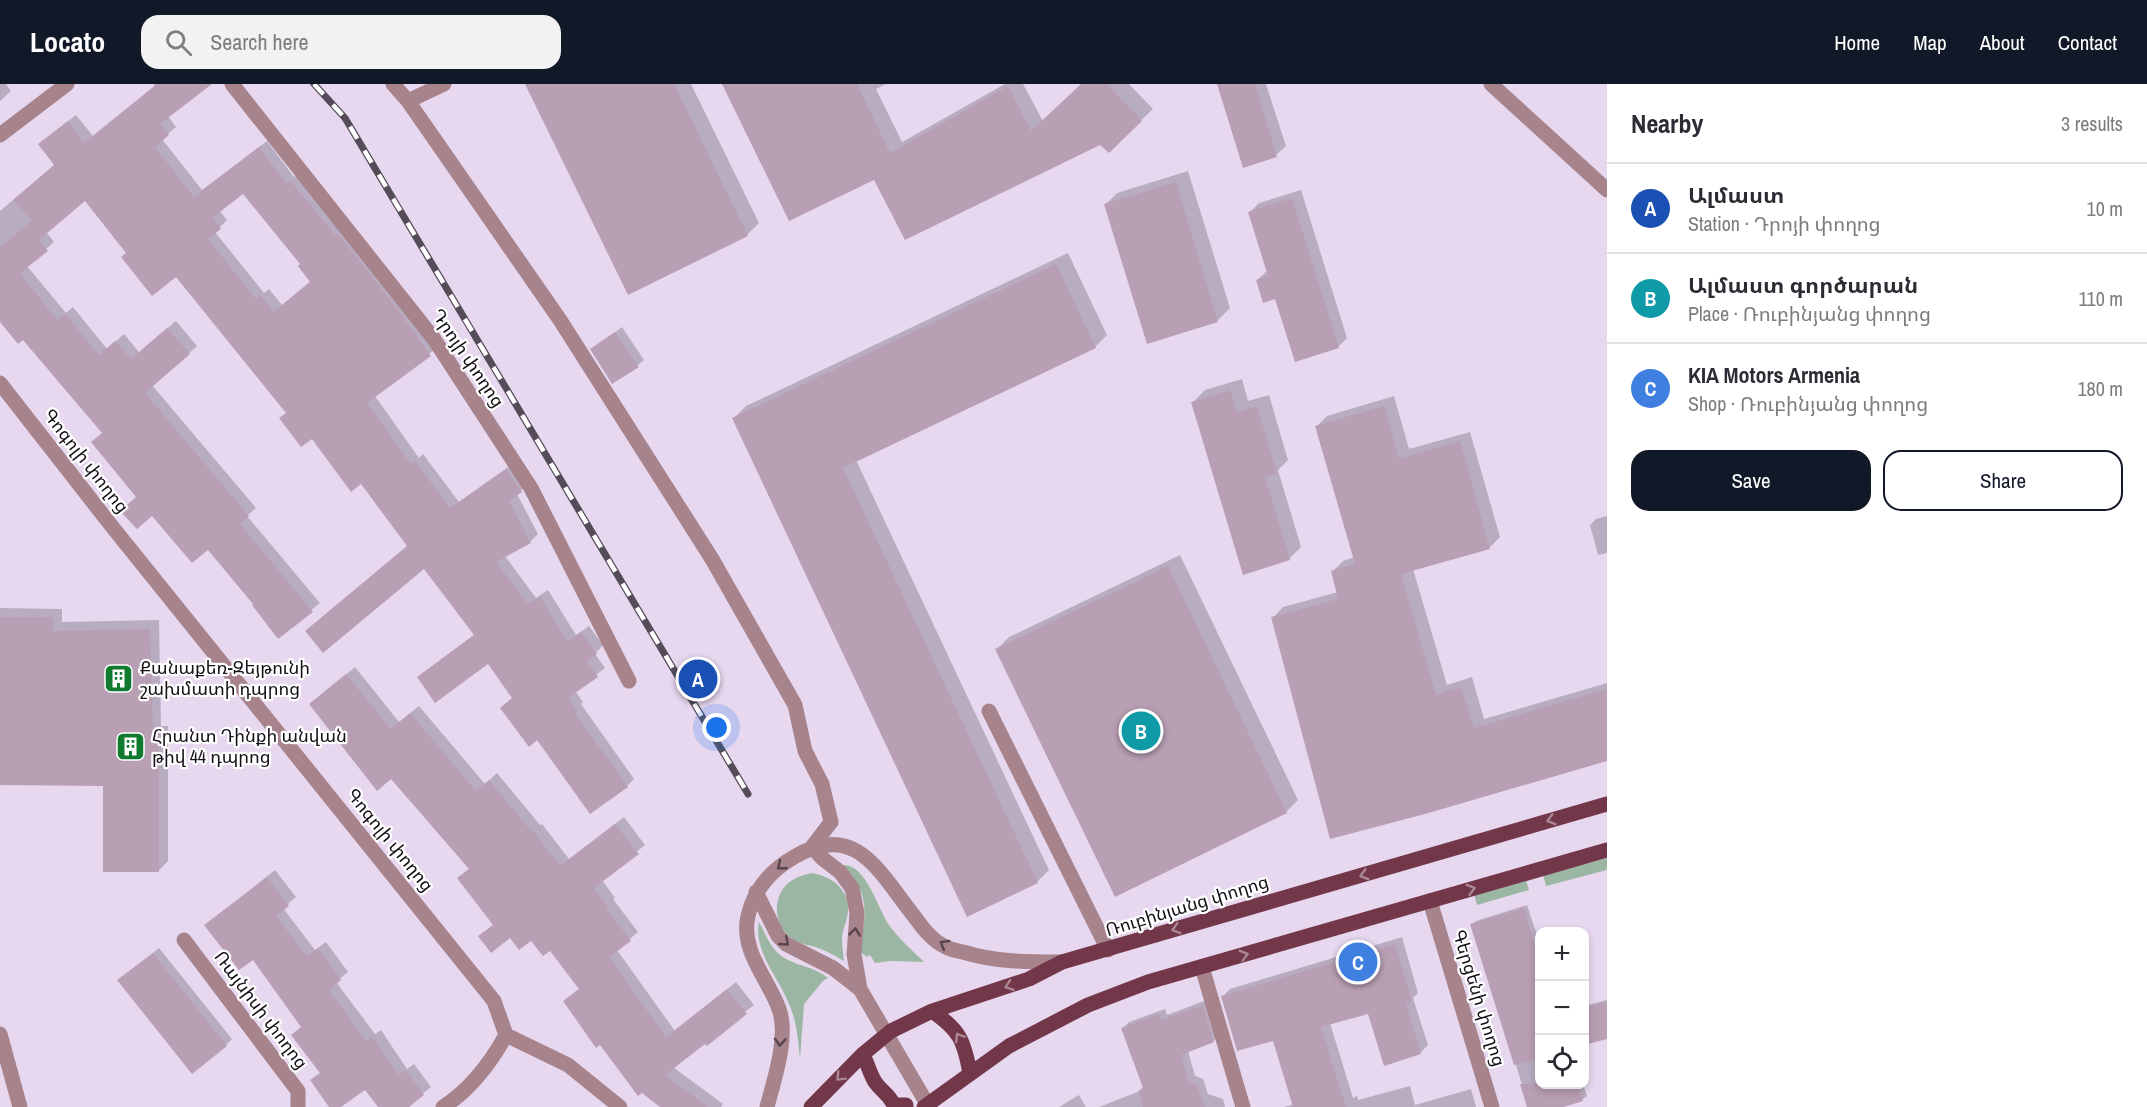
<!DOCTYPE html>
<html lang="en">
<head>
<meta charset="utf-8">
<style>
  :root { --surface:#fff; --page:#f2f2f3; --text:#2b2b33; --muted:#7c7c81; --line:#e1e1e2; --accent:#111827 }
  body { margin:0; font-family:"Archivo Narrow","Noto Sans Armenian",sans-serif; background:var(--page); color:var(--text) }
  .controls { position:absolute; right:18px; bottom:18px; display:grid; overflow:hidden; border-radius:12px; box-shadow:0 3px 9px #0003 }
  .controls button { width:54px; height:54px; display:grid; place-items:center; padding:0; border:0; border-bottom:2px solid var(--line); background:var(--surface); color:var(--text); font:30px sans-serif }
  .you { position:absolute; left:717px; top:644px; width:21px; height:21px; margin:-15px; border:4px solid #fff; border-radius:50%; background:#1a73e8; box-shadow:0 0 0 9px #1a73e833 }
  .badge { display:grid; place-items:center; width:39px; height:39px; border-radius:50%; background:var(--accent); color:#fff; font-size:20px; font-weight:700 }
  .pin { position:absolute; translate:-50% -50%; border:3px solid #fff; box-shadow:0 2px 6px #0006 }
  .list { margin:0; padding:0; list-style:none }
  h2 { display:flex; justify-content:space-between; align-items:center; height:78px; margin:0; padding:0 24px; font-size:26px }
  h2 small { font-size:20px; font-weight:400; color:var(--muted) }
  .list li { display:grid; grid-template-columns:39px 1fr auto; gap:18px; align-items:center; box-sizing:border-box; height:90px; padding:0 24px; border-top:2px solid var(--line) }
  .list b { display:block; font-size:22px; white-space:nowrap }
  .list p { margin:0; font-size:20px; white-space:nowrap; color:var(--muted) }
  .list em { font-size:20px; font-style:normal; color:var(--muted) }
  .actions { display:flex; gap:12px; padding:18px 24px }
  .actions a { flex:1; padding:14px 0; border:2px solid var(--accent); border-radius:18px; text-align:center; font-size:21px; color:var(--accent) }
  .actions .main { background:var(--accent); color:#fff }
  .icon { flex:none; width:33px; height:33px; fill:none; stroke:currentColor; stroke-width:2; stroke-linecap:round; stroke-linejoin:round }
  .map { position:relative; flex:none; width:1607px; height:1023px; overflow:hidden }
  header { display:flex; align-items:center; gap:36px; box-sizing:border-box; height:84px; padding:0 30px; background:var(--accent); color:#fff }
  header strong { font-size:28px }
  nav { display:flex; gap:33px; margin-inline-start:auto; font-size:21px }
  .search { width:420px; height:54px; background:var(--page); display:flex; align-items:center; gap:15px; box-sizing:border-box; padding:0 21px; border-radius:18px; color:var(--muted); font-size:22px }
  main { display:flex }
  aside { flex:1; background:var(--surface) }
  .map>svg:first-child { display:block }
  .green { fill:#9bb7a4 }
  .shadow { fill:#0003; fill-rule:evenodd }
  .building { fill:#b99fb4; fill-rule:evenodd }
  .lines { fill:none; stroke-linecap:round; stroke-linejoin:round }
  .minor { stroke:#a7838c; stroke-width:15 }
  .major { stroke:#73374a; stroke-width:15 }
  .rail-casing { stroke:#544c59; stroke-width:7 }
  .rail { stroke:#fff; stroke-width:4.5; stroke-dasharray:14; stroke-linecap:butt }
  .oneway { stroke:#ab8792 }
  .oneway2 { stroke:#57444c }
  .labels { text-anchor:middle; stroke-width:4.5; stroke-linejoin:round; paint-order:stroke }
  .street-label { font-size:18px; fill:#151018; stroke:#fff }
  .poi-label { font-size:18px; fill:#151018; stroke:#fff; text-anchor:start }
</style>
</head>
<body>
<header>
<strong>Locato</strong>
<div class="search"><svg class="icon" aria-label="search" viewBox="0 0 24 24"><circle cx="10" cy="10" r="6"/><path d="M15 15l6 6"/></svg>Search here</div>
<nav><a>Home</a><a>Map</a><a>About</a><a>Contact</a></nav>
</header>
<main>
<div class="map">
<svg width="1607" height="1023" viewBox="0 0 1607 1023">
  <rect width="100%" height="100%" fill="#e7d8f0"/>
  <!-- green -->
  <path class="green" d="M1607,774V786L1546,802L1543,791Z
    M843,781C866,780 878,825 889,841C899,855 912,866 924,878L890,877L875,879L870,871L867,873L860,868C865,827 872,814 843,781Z
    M812,789C831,792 849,805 848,826C848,835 843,844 842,853C842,861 843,869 844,877C835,872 827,867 818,864C811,861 803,861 796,857C780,849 773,829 779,813C784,798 797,792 812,789Z
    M1526,796L1529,806L1477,821L1474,810Z
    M759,838C765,849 770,863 780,871C794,882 814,882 828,894L823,897L804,920L800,975C798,956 797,937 789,920C779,894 753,867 759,838Z"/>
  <!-- shadow -->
  <path class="shadow" d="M0,0H6L11,7L0,17Z
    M154,0H209L168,32L176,43L162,55L202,106L267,57L294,93L298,90L438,263L375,312L419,374L423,370L459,418L514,379L528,400L517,410L538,450L530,458L505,472L536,514L548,506L576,551L589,542L603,561L595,570L605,584L575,607L583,618L581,620L634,695L627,702L513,613L488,578L418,593L475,550L361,398L287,328L176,191L127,169L85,115L46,148L54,158L27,182L66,229L73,223L107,265L124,250L139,268L176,237L197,262L152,301L256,424L247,432L320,519L278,553L255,520L208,464L138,412L103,348L23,254L0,235V127L56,80L48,53L76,31L93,52L155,2ZM243,108L302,180L311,197L282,221L269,205L264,209L215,148L227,136L219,126Z
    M529,0H691L759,139L747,151Z
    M724,0H886L876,5L902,58L1005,0H1023L1043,37L1082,0H1129L1153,25L1109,67L1101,59L874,94Z
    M1218,0H1266L1286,62L1276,71L1244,82Z
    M1188,87L1230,224L1218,236L1148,258L1105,121L1117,109Z
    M1301,106L1347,254L1338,263L1257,196L1267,187L1250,128L1259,119Z
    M1068,169L1107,251L1095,263L856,376L1049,786L1037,798L734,334L746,322Z
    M622,243L644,276L638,281L592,265Z
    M1242,295L1248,317L1269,311L1288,376L1278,386L1301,463L1289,475L1193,318L1205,306Z
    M1394,312L1409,365L1470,348L1500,453L1489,464L1413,485L1447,601L1472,593L1484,635L1607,599V675L1425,729L1273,534L1283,523L1338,508L1333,487L1343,477L1355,473L1317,342L1327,332Z
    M1607,432V469L1598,471L1590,441L1596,435Z
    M1180,471L1298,716L1286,728L997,565L1009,553Z
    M0,524L62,525V538L159,536L161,642H168V777L159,786L105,700H0Z
    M355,583L399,638L419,622L485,700L497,689L540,741L542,740L569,775L624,733L645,761L602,796L615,814L613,815L638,848L617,866L675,947L736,898L754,921L673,983L723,1020L721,1023H663L600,959L565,917L580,904L550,865L532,855L510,852H480L494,840L459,794L470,784L391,693L311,620Z
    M275,786L296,813L283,824L315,866L326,858L348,888L336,898L375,950L381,946L407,985L414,980L431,1003L406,1023H379L365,1004L338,1023H331L312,996L321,988L302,942L253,874L206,841Z
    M1527,821L1540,860V1000H1583L1587,1012L1583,1015L1559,1023H1529L1472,840L1476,837Z
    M1402,853L1418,909L1413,914L1428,961L1420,969L1369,928L1330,939L1353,1014L1357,1012L1358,1016L1410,1002L1415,1021L1471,1005L1476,1023H1284L1294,1020L1274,955L1223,912L1230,905Z
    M159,864L232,955L226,961L125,891Z
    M1209,915L1219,951L1213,957L1188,967L1195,992L1203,995L1208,1010L1223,1015L1225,1023H1099L1140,1007L1144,1002L1123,944L1129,938L1165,925L1167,931Z
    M1607,916V954L1584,960V922Z
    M1079,1011L1086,1023H1059Z"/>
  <!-- building -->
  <path class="building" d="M157,0H212L160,40L169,51L155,63L194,113L259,63L286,99L290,96L336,152L338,150L393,219L431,272L367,319L411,380L415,377L450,424L506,385L522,408L509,417L531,459L496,478L528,520L540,513L568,558L581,548L597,570L587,577L598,593L568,614L577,627L574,628L628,703L590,730L537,656L529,663L500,624L512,614L488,580L435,619L417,593L474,551L424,485L323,569L305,547L407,462L361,400L351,408L312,355L301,363L279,334L286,329L176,193L152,212L121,173L126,169L85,117L39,156L48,167L20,189L57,236L65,230L99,271L115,257L131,275L167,244L190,270L145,309L249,432L240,440L313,528L278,555L252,521L253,520L208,466L192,479L152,432L137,445L120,427L136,413L91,358L102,349L23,256L18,260L0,238V163L32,137L13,116L54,81L38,60L68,37L84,59ZM243,110L300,180L298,182L310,198L274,228L261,211L256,215L208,155L221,145L212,134Z
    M525,0H674L748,152L628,211Z
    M722,0H857L890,69L1008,2L1031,47L1081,0H1107L1142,37L1109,69L1100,61L905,156L874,96L789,137Z
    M1217,0H1255L1277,73L1243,84Z
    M1176,98L1218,238L1147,260L1104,120Z
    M1292,114L1339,264L1295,278L1275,215L1263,219L1256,196L1268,192L1248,128Z
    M1056,180L1096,264L843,384L1038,799L967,833L732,334Z
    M615,248L639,283L612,300L590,265Z
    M1230,306L1237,329L1257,322L1277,389L1265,393L1290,476L1243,491L1191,318Z
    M1384,322L1399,375L1460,357L1490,465L1401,490L1436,611L1461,603L1474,644L1607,605V677L1425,730L1330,755L1271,533L1338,515L1331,487L1355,480L1315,342Z
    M1168,482L1287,729L1115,813L995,565Z
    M0,533H53V547L150,545L153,650H159V788H103V702L0,701Z
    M346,590L391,645L410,629L476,707L489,696L532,748L533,747L560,782L615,740L639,770L594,804L608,823L606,824L631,857L609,873L666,953L727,905L747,930L707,962L705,960L665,991L708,1023H660L642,1009L638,1012L600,961L596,964L563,917L579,905L550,867L543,872L531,857L519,866L510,854L491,869L478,852L493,841L457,794L469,785L391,695L377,707L309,620Z
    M267,793L289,822L276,832L307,872L318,864L341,896L329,906L366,957L372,953L399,991L406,986L424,1011L409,1023H378L365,1006L341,1023H329L310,996L320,989L291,951L301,943L253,876L239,886L204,841Z
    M1524,824L1539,875V974L1514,981L1470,840Z
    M1395,860L1412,917L1406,919L1421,970L1384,982L1368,930L1321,943L1346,1023H1293L1273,957L1237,967L1221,912Z
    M153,869L227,962L192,990L117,896Z
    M1607,917V955L1584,961V924Z
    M1203,921L1214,958L1181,971L1189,998L1197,1001L1205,1023H1143L1138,1007L1143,1004L1121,944L1159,930L1161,936Z
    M1520,1000H1578L1583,1017L1564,1023H1527Z"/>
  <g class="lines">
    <!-- minor -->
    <path class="minor" d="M232,0L434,255L531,404L629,597
      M393,0L408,17L560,236L712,475L795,621L805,667L822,700L831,738L812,763L822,774L840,788L852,804L857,829L854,870L860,905L929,1023
      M1491,0L1607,106
      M408,17L444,0
      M0,51L67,0
      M0,299L114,445L494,917L506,951C491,978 470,1006 443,1023
      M989,627L1108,866
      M756,808L778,852L786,860L833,884L860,905
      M1430,817L1492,1023
      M184,856L298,1007V1023
      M1202,883L1243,1023
      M0,950L20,1023
      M506,951L568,981L620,1023
      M767,1023C774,996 789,952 779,925C768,894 740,867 748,832C754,805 770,787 794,773C856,736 879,788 914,832C922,843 932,857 946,863C951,866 958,867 963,868C995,878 1028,878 1062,878"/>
    <!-- major -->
    <path class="major" d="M932,927C960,946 964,957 970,989
      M863,970C867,979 870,990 875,998C882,1008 888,1009 894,1021H906V1023
      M811,1023L863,970L891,947L932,927L1029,895L1062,878L1607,720
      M924,1023L1009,962L1088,921L1148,898L1607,766"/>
    <defs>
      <path id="rail" d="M314,0L345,34L748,710"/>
    </defs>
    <!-- rail casing -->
    <use href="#rail" class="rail-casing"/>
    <!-- rail -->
    <use href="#rail" class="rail"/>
  </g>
  <!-- one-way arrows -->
  <defs><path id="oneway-chevron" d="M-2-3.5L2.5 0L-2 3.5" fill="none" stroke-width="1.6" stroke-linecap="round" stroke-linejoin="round" transform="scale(1.5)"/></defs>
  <g class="oneway">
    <use href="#oneway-chevron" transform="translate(1551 736) rotate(164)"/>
    <use href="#oneway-chevron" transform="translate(1364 791) rotate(164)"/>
    <use href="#oneway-chevron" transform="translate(1471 805) rotate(-16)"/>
    <use href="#oneway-chevron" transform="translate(1176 845) rotate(163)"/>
    <use href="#oneway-chevron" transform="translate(1244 871) rotate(-16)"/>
    <use href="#oneway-chevron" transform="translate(1009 902) rotate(161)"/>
    <use href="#oneway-chevron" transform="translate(959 953) rotate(-122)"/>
    <use href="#oneway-chevron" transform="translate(840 993) rotate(135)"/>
  </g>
  <g class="oneway2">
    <use href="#oneway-chevron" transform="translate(781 782) rotate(142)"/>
    <use href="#oneway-chevron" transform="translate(855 848) rotate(-84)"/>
    <use href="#oneway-chevron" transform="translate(785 858) rotate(41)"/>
    <use href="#oneway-chevron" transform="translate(944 860) rotate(-149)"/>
    <use href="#oneway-chevron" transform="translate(780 958) rotate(94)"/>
  </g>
  <!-- icons -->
  <defs>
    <symbol id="building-square" viewBox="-11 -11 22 22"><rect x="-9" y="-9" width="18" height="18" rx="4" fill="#107a2e" stroke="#fff"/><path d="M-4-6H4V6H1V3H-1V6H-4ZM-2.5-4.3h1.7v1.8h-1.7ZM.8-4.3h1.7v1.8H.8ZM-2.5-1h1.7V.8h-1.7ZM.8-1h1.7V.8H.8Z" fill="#fff"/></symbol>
  </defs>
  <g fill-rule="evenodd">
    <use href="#building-square" x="102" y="578" width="33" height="33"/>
    <use href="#building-square" x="114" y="646" width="33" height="33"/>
  </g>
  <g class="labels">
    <!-- street labels -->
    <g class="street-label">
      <text transform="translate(468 274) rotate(56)" y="6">Դրոյի փողոց</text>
      <text transform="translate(86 377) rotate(52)" y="6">Գոգոլի փողոց</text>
      <text transform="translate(390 756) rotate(51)" y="6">Գոգոլի փողոց</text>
      <text transform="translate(1187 822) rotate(-17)" y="6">Ռուբինյանց փողոց</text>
      <text transform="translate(1479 914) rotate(73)" y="6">Գերցենի փողոց</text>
      <text transform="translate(261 926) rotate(53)" y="6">Ռայնիսի փողոց</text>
    </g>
    <!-- poi labels -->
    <g class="poi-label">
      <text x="140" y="590">Քանաքեռ-Զեյթունի<tspan x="140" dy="21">շախմատի դպրոց</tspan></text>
      <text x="152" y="658">Հրանտ Դինքի անվան<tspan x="152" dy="21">թիվ 44 դպրոց</tspan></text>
    </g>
  </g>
</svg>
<div class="controls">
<button>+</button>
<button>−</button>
<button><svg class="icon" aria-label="locate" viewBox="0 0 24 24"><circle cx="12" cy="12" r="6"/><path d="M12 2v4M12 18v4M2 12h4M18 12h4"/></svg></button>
</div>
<div class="you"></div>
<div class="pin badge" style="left:698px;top:595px;background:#1a4fb4">A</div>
<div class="pin badge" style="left:1141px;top:647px;background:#0f9aa8">B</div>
<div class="pin badge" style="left:1358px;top:878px;background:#3f7fe0">C</div>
</div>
<aside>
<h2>Nearby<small>3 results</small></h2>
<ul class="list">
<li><span class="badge" style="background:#1a4fb4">A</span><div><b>Ալմաստ</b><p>Station · Դրոյի փողոց</p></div><em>10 m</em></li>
<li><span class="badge" style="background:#0f9aa8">B</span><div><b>Ալմաստ գործարան</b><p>Place · Ռուբինյանց փողոց</p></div><em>110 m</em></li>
<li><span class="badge" style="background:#3f7fe0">C</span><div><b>KIA Motors Armenia</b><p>Shop · Ռուբինյանց փողոց</p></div><em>180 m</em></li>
</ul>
<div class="actions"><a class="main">Save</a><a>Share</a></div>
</aside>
</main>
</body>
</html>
